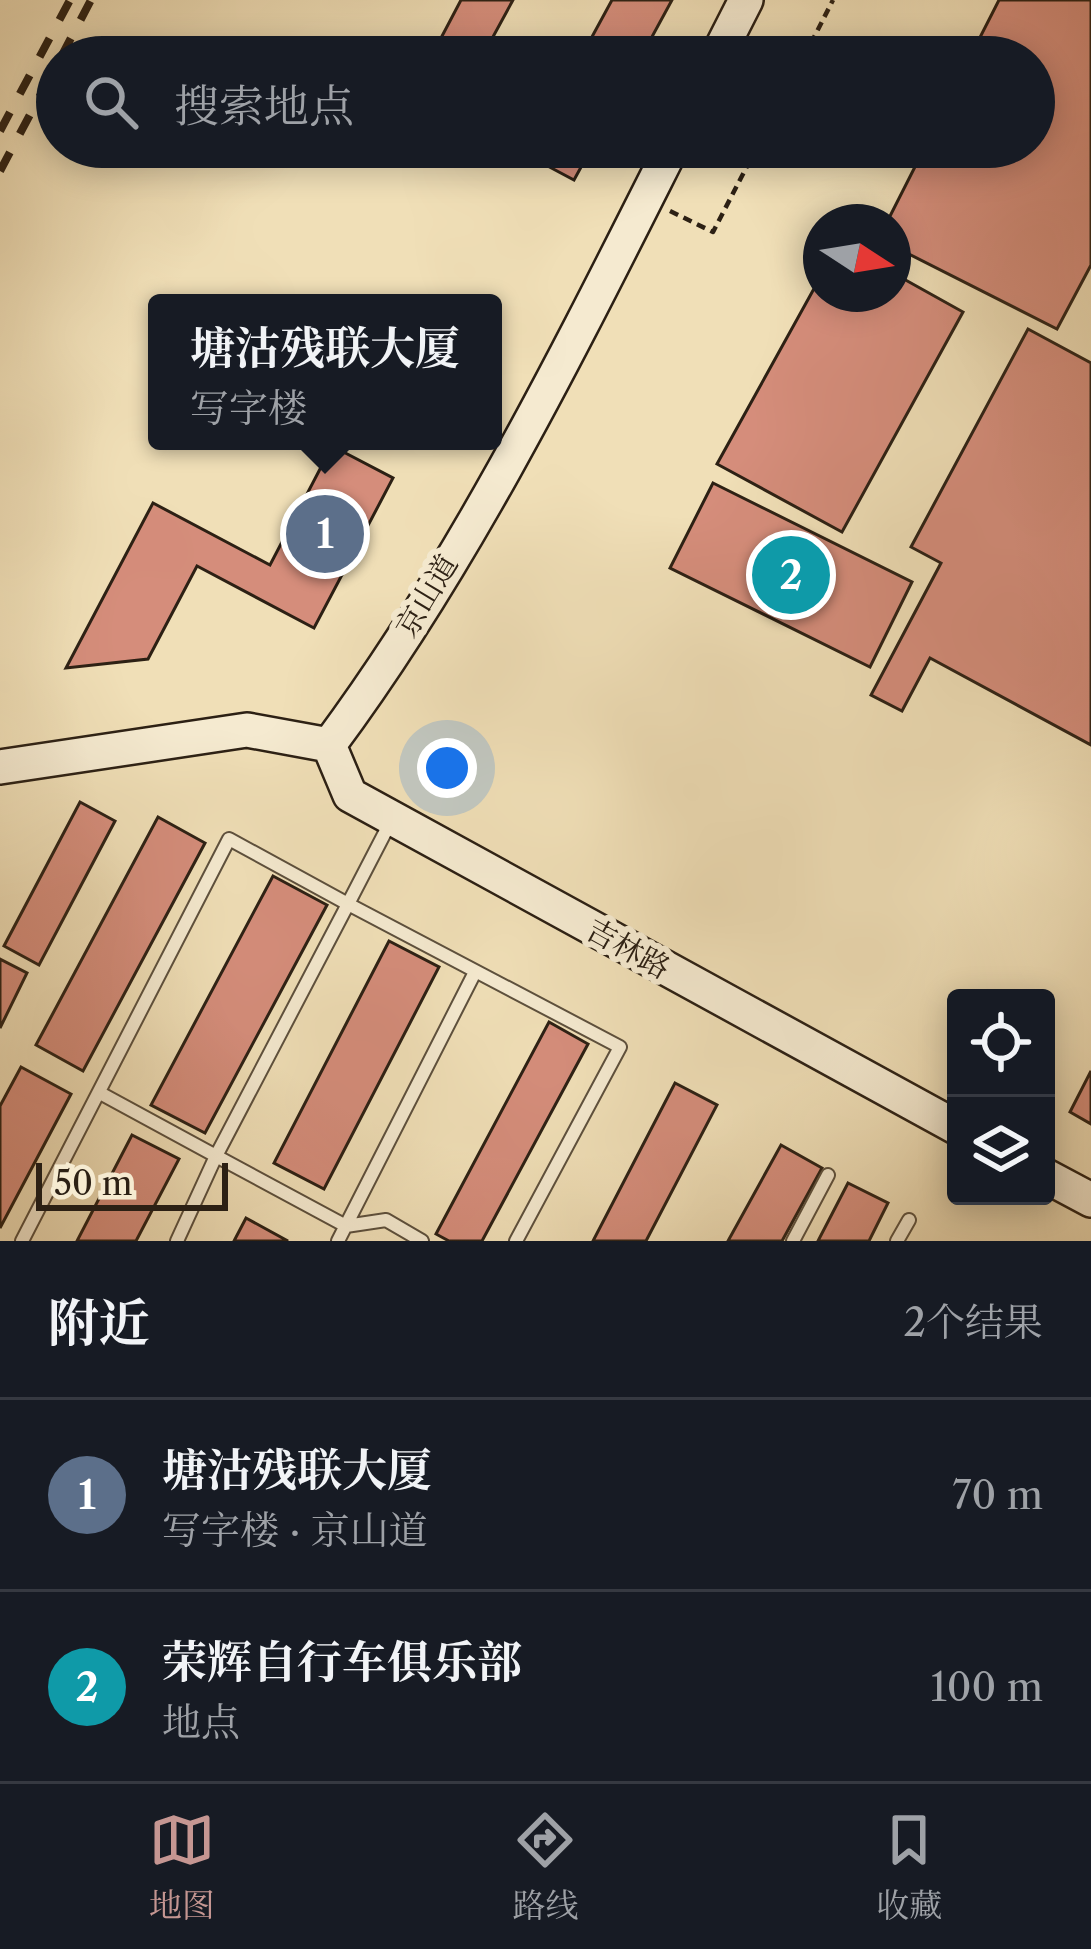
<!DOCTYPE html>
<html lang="zh">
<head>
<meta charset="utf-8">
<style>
  :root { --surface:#171b24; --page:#242831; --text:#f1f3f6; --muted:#9ea1a6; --line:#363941; --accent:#c59692 }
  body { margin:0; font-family:"Libre Caslon Text","Noto Serif SC",serif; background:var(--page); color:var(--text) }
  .controls { position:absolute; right:36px; bottom:36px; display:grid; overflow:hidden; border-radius:12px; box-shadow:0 6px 30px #0003 }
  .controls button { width:108px; height:108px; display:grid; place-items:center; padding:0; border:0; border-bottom:3px solid var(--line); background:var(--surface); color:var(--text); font:60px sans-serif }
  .compass { position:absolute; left:803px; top:204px; width:108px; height:108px; border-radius:50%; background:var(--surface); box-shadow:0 6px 30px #0003; rotate:102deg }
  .scale { position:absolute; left:36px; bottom:30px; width:192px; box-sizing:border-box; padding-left:12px; border:6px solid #2c2014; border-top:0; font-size:33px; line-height:42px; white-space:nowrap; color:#2c2014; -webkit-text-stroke:9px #f5ead0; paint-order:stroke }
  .you { position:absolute; left:447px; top:768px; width:42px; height:42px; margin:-30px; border:9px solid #fff; border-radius:50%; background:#1a73e8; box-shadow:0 0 0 18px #1a73e833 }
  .badge { display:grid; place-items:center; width:78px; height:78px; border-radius:50%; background:var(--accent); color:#fff; font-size:39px; font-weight:700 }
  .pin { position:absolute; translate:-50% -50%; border:6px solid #fff; box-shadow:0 3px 12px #0006 }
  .popup { position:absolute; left:148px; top:294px; width:354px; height:156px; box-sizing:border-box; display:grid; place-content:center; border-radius:12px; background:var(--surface); filter:drop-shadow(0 3px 9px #0005); font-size:39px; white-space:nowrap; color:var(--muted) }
  .popup b { font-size:45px; color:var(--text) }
  .popup::after { content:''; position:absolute; left:50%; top:100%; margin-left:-24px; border:24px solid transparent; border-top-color:var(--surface) }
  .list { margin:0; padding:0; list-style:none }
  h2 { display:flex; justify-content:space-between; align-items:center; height:156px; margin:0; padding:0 48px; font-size:51px }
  h2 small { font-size:39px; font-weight:400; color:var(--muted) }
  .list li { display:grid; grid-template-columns:78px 1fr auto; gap:36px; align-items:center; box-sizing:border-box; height:192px; padding:0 48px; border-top:3px solid var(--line) }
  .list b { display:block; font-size:45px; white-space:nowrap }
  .list p { margin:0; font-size:39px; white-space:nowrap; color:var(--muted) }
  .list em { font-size:39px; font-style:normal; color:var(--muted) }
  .icon { flex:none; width:66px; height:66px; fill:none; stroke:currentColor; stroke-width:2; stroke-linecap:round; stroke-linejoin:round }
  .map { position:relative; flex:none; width:1091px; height:1241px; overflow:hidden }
  .search { position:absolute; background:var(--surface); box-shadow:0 6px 30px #0003; left:36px; right:36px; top:36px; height:132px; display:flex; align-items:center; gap:30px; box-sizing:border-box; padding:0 42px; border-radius:66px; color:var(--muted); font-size:45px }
  .sheet { height:540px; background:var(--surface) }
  nav { display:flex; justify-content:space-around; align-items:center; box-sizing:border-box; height:168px; border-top:3px solid var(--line); background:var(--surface); font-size:33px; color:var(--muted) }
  nav a { display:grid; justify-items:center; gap:6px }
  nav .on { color:var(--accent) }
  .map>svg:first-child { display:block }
  .building { fill:#d58d7b; stroke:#2c2014; stroke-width:3 }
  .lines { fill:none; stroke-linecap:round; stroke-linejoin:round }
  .lane-casing { stroke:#5d503d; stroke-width:16 }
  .secondary-casing { stroke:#2c2014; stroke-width:38 }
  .path { stroke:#2c2014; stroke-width:4.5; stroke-dasharray:9 6; stroke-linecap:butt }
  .lane { stroke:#f5ead0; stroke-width:12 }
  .secondary { stroke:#f5ead0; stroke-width:33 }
  .rail { stroke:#2c2014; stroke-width:8; stroke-dasharray:21 21; stroke-linecap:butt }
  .labels { text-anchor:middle; stroke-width:12; stroke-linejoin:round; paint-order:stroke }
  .street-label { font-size:30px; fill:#2c2014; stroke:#f5ead0 }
</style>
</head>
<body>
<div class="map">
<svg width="1091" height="1241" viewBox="0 0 1091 1241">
  <rect width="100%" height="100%" fill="#f0dfb7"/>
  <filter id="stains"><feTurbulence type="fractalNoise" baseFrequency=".00167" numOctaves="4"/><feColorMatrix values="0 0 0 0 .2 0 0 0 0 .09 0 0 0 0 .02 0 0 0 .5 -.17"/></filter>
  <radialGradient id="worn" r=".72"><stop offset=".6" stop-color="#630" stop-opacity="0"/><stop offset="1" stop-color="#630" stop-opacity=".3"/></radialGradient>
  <!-- building -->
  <path class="building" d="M461,0H513L482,57H431Z
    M612,0H672L641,57H581Z
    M999,0H1091V265L1057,329L893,246V222H887L925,147H1034V57H970Z
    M532,147H592L574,180L527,155Z
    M893,273L963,312L842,532L717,464L821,276V294H893Z
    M1028,329L1091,363V745L930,658L902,711L871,695L941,563L911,547Z
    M332,446L393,478L314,628L197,566L148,659L66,668L153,503L270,565Z
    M713,483L912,582L870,667L670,568Z
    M80,802L115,821L39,965L4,946Z
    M158,817L205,843L83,1071L36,1045Z
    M273,876L327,905L205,1133L151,1105Z
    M389,941L439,967L324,1189L274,1163Z
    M0,959L27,973L0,1028Z
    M549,1022L588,1044L482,1241H449L436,1234Z
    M21,1067L71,1094L0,1228V1106Z
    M1091,1071V1124L1070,1112Z
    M675,1083L717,1105L646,1241H593Z
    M132,1135L179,1159L136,1241H77Z
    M781,1145L822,1168L782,1241H728Z
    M848,1183L888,1203L869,1241H818Z
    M246,1218L288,1241H234Z"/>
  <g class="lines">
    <defs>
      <path id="lane" d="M100,1093L216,1156L348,904L620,1047L516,1241
        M22,1241L229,839L348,904L392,819
        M177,1241L216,1156L346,1226L386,1220L422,1241
        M338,1241L474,974
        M793,1241L828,1175
        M897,1241L909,1220"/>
      <path id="secondary" d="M717,57L746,0
        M329,745L350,795L956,1127
        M0,767L247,730L329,745C465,562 569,351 672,147
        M1046,1176L1091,1200"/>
    </defs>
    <!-- lane casing -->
    <use href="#lane" class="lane-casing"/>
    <!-- secondary casing -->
    <use href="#secondary" class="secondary-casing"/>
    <!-- path -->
    <path class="path" d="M804,57L833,0
      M670,211L713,232L757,147"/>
    <!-- lane -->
    <use href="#lane" class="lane"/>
    <!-- secondary -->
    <use href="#secondary" class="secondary"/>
    <!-- rail -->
    <path class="rail" d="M61,57L91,0
      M0,131L70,0
      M0,171L57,64"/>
  </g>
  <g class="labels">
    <!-- street labels -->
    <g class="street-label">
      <text transform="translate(427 596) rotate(-59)" y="10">京山道</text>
      <text transform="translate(628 949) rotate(29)" y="10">吉林路</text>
    </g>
  </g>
  <rect width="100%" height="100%" filter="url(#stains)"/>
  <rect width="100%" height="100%" fill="url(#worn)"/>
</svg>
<div class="controls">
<button><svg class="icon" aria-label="locate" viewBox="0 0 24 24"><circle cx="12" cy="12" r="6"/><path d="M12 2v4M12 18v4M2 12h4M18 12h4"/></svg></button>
<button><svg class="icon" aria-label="layers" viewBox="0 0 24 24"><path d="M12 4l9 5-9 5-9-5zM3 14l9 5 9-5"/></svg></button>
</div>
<svg class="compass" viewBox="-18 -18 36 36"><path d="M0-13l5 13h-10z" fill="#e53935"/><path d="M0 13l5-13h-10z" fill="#9ea1a6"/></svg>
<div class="scale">50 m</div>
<div class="you"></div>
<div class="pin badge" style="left:325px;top:534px;background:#5c6f8a">1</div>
<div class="popup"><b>塘沽残联大厦</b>写字楼</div>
<div class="pin badge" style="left:791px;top:575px;background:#0f9aa8">2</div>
<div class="search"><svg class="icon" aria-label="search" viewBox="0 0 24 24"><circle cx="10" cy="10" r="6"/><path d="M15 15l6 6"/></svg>搜索地点</div>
</div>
<section class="sheet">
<h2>附近<small>2个结果</small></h2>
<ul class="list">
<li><span class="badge" style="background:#5c6f8a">1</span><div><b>塘沽残联大厦</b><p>写字楼 · 京山道</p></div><em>70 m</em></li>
<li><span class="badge" style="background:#0f9aa8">2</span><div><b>荣辉自行车俱乐部</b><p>地点</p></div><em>100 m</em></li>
</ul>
</section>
<nav>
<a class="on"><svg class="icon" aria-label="map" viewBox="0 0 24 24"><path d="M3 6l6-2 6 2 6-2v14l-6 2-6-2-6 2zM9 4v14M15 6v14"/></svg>地图</a>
<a><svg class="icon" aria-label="directions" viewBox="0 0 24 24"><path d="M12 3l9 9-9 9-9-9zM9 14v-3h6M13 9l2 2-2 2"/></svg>路线</a>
<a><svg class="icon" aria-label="saved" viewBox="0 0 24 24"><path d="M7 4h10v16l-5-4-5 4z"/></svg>收藏</a>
</nav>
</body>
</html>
